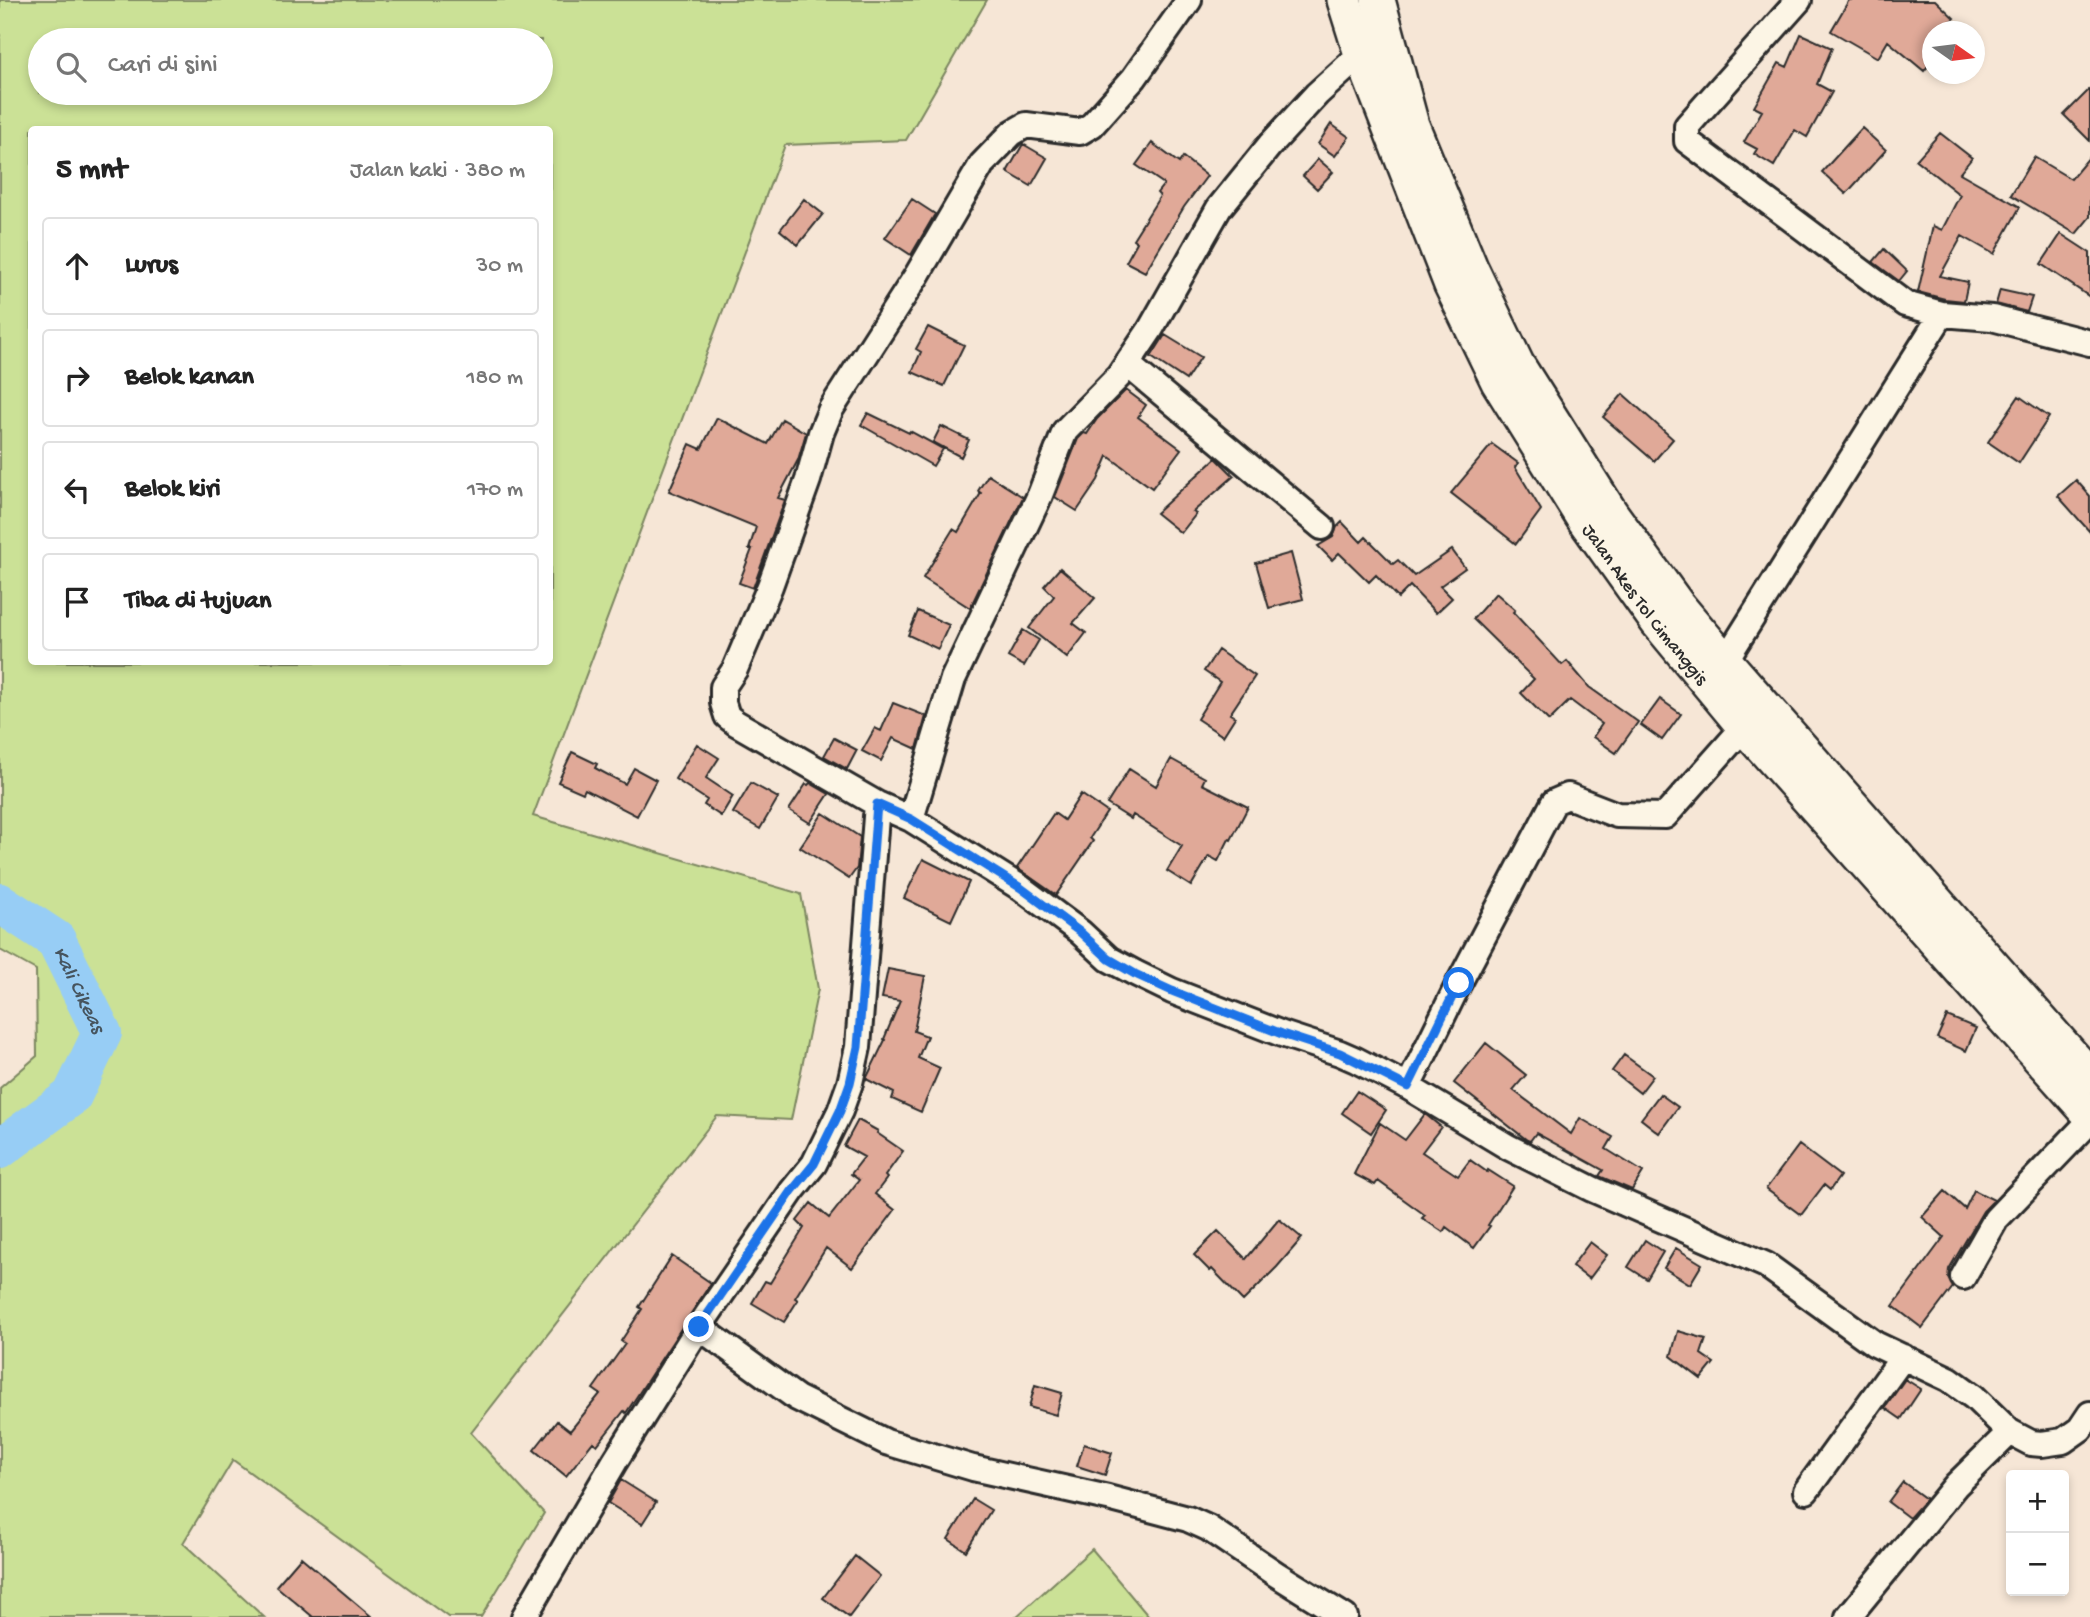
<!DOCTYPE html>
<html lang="id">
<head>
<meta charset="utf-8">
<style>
  :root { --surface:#fff; --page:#f2f2f2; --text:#222; --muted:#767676; --line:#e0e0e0 }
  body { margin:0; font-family:"Gochi Hand",sans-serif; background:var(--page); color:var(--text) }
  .controls { position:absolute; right:21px; bottom:21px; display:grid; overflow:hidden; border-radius:7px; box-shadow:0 4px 10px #0003 }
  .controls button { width:63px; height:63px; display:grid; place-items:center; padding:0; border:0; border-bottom:2px solid var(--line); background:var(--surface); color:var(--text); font:35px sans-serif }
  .compass { position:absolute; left:1922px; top:21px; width:63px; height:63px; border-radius:50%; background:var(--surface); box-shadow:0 4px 10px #0003; rotate:104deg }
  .stop { position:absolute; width:21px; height:21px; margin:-16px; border:5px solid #1a73e8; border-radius:50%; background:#fff }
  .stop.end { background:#1a73e8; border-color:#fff; box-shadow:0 2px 7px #0008 }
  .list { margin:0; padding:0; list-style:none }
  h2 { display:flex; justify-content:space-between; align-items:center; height:91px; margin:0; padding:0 28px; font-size:30px }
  h2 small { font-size:23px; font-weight:400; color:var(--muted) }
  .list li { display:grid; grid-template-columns:46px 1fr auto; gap:21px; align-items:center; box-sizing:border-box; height:98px; margin:0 14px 14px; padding:0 14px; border:2px solid var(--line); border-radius:7px }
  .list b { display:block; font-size:26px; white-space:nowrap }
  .list em { font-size:23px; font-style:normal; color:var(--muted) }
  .icon { flex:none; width:38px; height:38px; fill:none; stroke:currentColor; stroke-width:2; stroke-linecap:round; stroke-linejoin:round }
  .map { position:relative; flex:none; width:2090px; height:1617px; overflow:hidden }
  .search { position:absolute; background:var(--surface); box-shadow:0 4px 10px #0003; left:28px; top:28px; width:525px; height:77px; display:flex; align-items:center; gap:18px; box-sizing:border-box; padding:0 24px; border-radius:38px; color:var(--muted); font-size:26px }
  .panel { position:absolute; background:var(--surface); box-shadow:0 4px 10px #0003; left:28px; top:126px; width:525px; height:539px; border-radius:7px }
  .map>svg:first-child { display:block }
  .green { fill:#cbe196; stroke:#7b8660; stroke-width:2; fill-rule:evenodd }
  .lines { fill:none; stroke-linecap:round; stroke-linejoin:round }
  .river { stroke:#97cdf5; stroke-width:40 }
  .building { fill:#e0a998; stroke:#2b2b2b; stroke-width:2 }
  .street-casing { stroke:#2b2b2b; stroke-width:30 }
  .secondary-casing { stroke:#2b2b2b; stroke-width:38 }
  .street { stroke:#fcf5e5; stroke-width:24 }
  .secondary { stroke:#fcf5e5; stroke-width:33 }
  .route { stroke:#1a73e8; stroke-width:9 }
  .labels { text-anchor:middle; stroke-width:5; stroke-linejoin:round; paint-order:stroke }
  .street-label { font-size:19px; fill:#2b2b2b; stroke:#fcf5e5 }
  .water-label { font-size:21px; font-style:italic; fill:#46545e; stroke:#fcf5e5 }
</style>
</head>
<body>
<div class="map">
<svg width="2090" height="1617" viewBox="0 0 2090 1617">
  <rect width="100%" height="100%" fill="#f6e6d6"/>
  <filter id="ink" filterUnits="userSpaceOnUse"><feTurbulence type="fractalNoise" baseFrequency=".0143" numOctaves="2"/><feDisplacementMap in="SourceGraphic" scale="14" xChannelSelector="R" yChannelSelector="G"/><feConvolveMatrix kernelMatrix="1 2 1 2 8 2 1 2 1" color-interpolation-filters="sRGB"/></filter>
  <g filter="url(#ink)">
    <!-- green -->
    <path class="green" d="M0,0H987L906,140L785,145L533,816L801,894L818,989L791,1120L717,1116L471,1433L544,1513L481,1617H448L233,1460L183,1543L264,1617H0V1088L37,1056L36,970L0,950ZM40,40H541V93H40ZM32,130H550V662H32Z
      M1092,1549L1149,1617H1016Z"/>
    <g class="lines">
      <!-- river -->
      <path class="river" id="s1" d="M0,903L56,940L102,1033L72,1096L0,1149"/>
    </g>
    <!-- building -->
    <path class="building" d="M1849,0H1935L1954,18L1942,32H1933V60L1924,71L1888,41L1878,58L1831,31Z
      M1801,34L1832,48L1817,84L1832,92L1807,137L1795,130L1774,166L1754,154L1757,149L1744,142L1762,111L1754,107L1779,63L1787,67Z
      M2090,89V141L2064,115Z
      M1331,124L1349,137L1335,156L1318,144Z
      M1862,128L1886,150L1846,194L1822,172Z
      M1940,133L1972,158L1960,173L2020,207L1994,254L1962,236L1940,276L1968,282L1964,301L1945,299L1918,292L1933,226L1942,230L1960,195L1916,160Z
      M1152,143L1179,163L1183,157L1207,176L1184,207L1145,272L1126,262L1137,242L1133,239L1160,196L1157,193L1164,184L1136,165Z
      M1023,144L1047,158L1031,186L1007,172Z
      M2090,156V217L2076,234L2011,195L2034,157L2071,179Z
      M1318,159L1333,172L1317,189L1303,176Z
      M804,199L823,214L798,245L780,230Z
      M912,199L935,214L911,255L885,238Z
      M2061,234L2090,253V297L2041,264Z
      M1884,249L1907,271L1899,281L1873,262Z
      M2000,290L2032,297L2027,312L1996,304Z
      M928,327L964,345L944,386L912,372L921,352L916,349Z
      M1165,335L1201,357L1186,380L1151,357Z
      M1126,390L1146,405L1138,417L1181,449L1152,488L1108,456L1098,480L1077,511L1055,497L1078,439L1084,433L1087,434L1097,419Z
      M1623,394L1673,439L1654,461L1603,417Z
      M2019,396L2049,417L2019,463L1988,442Z
      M868,413L909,433L910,431L943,449L933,466L861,425Z
      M717,418L768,444L782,419L806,433L798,460L778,498L785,500L753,588L739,583L752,549H749L756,527L669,491L690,444L701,449Z
      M941,426L969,440L961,457L933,442Z
      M1492,444L1518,463L1515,467L1541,510L1516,544L1451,493Z
      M1216,458L1234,476L1193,512L1196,514L1181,533L1156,513Z
      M988,475L1023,497L970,608L923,578L953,529L958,532L981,493L978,491Z
      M2076,480L2090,496V532L2058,496Z
      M1342,522L1361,542L1366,537L1393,564L1398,560L1414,576L1452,550L1465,568L1440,586L1452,598L1436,613L1410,586L1398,598L1376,575L1369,582L1339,553L1332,560L1318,546L1333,537L1337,527Z
      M1291,553L1303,599L1269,608L1256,563Z
      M1060,568L1095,598L1073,623L1086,633L1067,658L1029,628L1054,596L1044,586Z
      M1496,593L1515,610L1513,612L1562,665L1567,661L1589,687L1638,722L1616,753L1593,737L1602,724L1570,700L1549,721L1521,693L1534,679L1473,619Z
      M918,611L949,625L938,649L908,635Z
      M1023,630L1039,640L1024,666L1008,657Z
      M1218,650L1255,676L1230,714L1235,717L1223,736L1197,719L1220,682L1204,671Z
      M1660,699L1681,714L1662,740L1641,725Z
      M893,703L926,716L917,749L893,738L881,761L862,751L875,728L881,731Z
      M834,738L857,750L847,769L824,756Z
      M697,744L719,758L706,778L733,796L721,816L704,805L707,800L675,779Z
      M572,752L597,764L595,768L625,784L634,768L656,780L637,816L585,789L583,793L558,782Z
      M1171,759L1205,778L1202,784L1248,807L1231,840L1229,839L1218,861L1209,856L1191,886L1167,871L1182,846L1133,815L1131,819L1107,804L1129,769L1156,786Z
      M751,783L778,798L760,829L733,813Z
      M810,783L829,794L810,823L789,810L806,784L808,785Z
      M1081,794L1107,812L1090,838L1093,841L1056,895L1017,868L1054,813L1064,820Z
      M823,813L860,837L857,868L849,879L800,847Z
      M923,859L969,882L951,921L904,898Z
      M888,969L925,976L914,1031L927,1036L918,1058L940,1068L921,1112L892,1099L894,1093L866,1079L885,1040L884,1039L900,1001L882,998Z
      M1947,1016L1976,1028L1966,1051L1937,1038Z
      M1486,1043L1526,1075L1513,1090L1571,1134L1580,1118L1613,1137L1606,1149L1643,1172L1632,1190L1599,1176L1603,1170L1536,1133L1530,1141L1527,1140L1454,1083Z
      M1624,1055L1653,1076L1640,1093L1612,1071Z
      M1357,1091L1386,1110L1371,1133L1342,1113Z
      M1660,1094L1678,1107L1659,1133L1641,1119Z
      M1425,1114L1441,1127L1422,1152L1458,1176L1470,1160L1487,1172L1488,1170L1513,1186L1488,1225L1490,1226L1474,1248L1446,1227L1443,1232L1422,1218L1425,1215L1378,1181L1375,1185L1354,1174L1380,1123L1405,1140Z
      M858,1120L878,1131L877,1133L903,1151L885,1176L887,1178L875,1194L895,1210L852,1268L826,1248L795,1298L798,1300L784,1322L752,1303L765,1281L770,1283L804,1228L797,1221L811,1203L829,1218L859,1180L851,1174L864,1157L844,1146Z
      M1799,1145L1840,1176L1830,1190L1824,1185L1801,1215L1766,1189Z
      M1974,1190L1994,1200L1983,1211L1949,1269L1948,1278L1953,1287L1922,1328L1893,1306L1944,1237L1922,1217L1945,1191L1965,1209Z
      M1279,1219L1302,1238L1277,1267L1243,1301L1212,1269L1210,1271L1194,1255L1218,1231L1246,1259Z
      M1645,1240L1663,1252L1647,1279L1628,1267Z
      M1590,1242L1607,1255L1589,1279L1572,1266Z
      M1676,1248L1702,1264L1690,1284L1664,1268Z
      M672,1256L711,1283L626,1413L624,1411L597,1445L593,1442L566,1476L534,1450L557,1421L570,1431L600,1394L593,1389L625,1344L621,1341L642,1309L639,1307Z
      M1678,1331L1706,1339L1701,1354L1714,1363L1701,1379L1671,1356Z
      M1905,1379L1921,1389L1901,1419L1885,1408Z
      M1035,1385L1062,1393L1056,1415L1029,1407Z
      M1084,1444L1112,1453L1105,1475L1077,1466Z
      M621,1480L656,1502L642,1524L608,1503Z
      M1903,1482L1926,1499L1909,1518L1888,1502Z
      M973,1499L991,1510L966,1551L948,1539Z
      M855,1556L880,1576L849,1617L823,1598Z
      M301,1557L372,1617H313L276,1586Z"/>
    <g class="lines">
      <defs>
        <path id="street" d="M1189,0L1134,78L1092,125L1080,132L1026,125L1012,133L982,164L917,275L831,409L821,433L808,480L770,586L735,669L723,687V703L727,716L736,723L877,804L911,819L1021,888L1080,932L1109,959L1135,973L1172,991L1282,1034L1340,1053L1356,1060L1408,1087L1508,1147L1592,1189L1766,1265L1875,1344L1949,1379L1974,1397L2010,1432L2031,1443L2042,1444L2063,1441L2080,1429L2090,1414
          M1799,0L1687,126V141L1905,304L1942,314L1992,318L2090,343
          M1127,364L1322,527
          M1725,661L1942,314
          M911,819L953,679L1040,495L1065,431L1119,376L1150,330L1219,208L1270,145L1317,94L1361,54
          M1408,1087L1459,983L1554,802L1568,796L1617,815L1665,816L1744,727
          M1963,1277L1996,1219L2090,1121
          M699,1327L797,1398L886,1442L973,1468L1108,1498L1188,1519L1208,1528L1276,1574L1345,1617
          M1806,1491L1903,1357
          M524,1617L615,1461L699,1327L792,1191L814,1164L840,1111L850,1083L858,1047L877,804
          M1848,1617L1956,1485L2010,1432"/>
        <g id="secondary">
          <path id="s2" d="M1344,0L1361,54L1451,285L1498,382L1582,517L1657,622L1744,727L2090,1115"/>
          <path d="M1378,0L1412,125L1471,268L1517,364L1611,513L1677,604L1725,661L2090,1076"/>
        </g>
      </defs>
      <!-- street casing -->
      <use href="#street" class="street-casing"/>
      <!-- secondary casing -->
      <use href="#secondary" class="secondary-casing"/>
      <!-- street -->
      <use href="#street" class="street"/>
      <!-- secondary -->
      <use href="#secondary" class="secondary"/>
    </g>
  </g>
  <g class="lines" filter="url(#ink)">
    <!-- route -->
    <path class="route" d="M699,1327L792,1191L814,1164L840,1111L850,1083L858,1047L877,804L911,819L1021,888L1080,932L1109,959L1135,974L1172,991L1282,1034L1340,1053L1408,1087L1459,983"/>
  </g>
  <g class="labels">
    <!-- street labels -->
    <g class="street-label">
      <text dy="7" stroke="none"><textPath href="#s2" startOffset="679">Jalan Akes Tol Cimanggis</textPath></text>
    </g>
    <!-- water labels -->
    <g class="water-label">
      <text dy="7" stroke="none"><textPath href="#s1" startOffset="122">Kali Cikeas</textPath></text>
    </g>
  </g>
</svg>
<div class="controls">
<button>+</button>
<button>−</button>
</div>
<svg class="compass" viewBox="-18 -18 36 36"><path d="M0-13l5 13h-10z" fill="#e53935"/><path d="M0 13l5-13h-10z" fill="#767676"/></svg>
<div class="stop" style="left:1459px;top:983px"></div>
<div class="stop end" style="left:699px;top:1327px"></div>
<div class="search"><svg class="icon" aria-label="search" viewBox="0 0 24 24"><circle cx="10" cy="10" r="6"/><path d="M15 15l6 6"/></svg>Cari di sini</div>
<section class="panel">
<h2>5 mnt<small>Jalan kaki · 380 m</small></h2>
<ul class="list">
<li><svg class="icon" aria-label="ahead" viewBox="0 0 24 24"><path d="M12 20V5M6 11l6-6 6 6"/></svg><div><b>Lurus</b></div><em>30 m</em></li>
<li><svg class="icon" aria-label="right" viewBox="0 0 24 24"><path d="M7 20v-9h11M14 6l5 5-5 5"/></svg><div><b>Belok kanan</b></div><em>180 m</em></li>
<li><svg class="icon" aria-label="left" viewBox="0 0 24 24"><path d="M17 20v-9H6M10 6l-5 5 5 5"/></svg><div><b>Belok kiri</b></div><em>170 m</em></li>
<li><svg class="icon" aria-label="arrive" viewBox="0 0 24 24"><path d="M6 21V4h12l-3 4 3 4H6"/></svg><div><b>Tiba di tujuan</b></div></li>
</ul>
</section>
</div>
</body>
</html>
